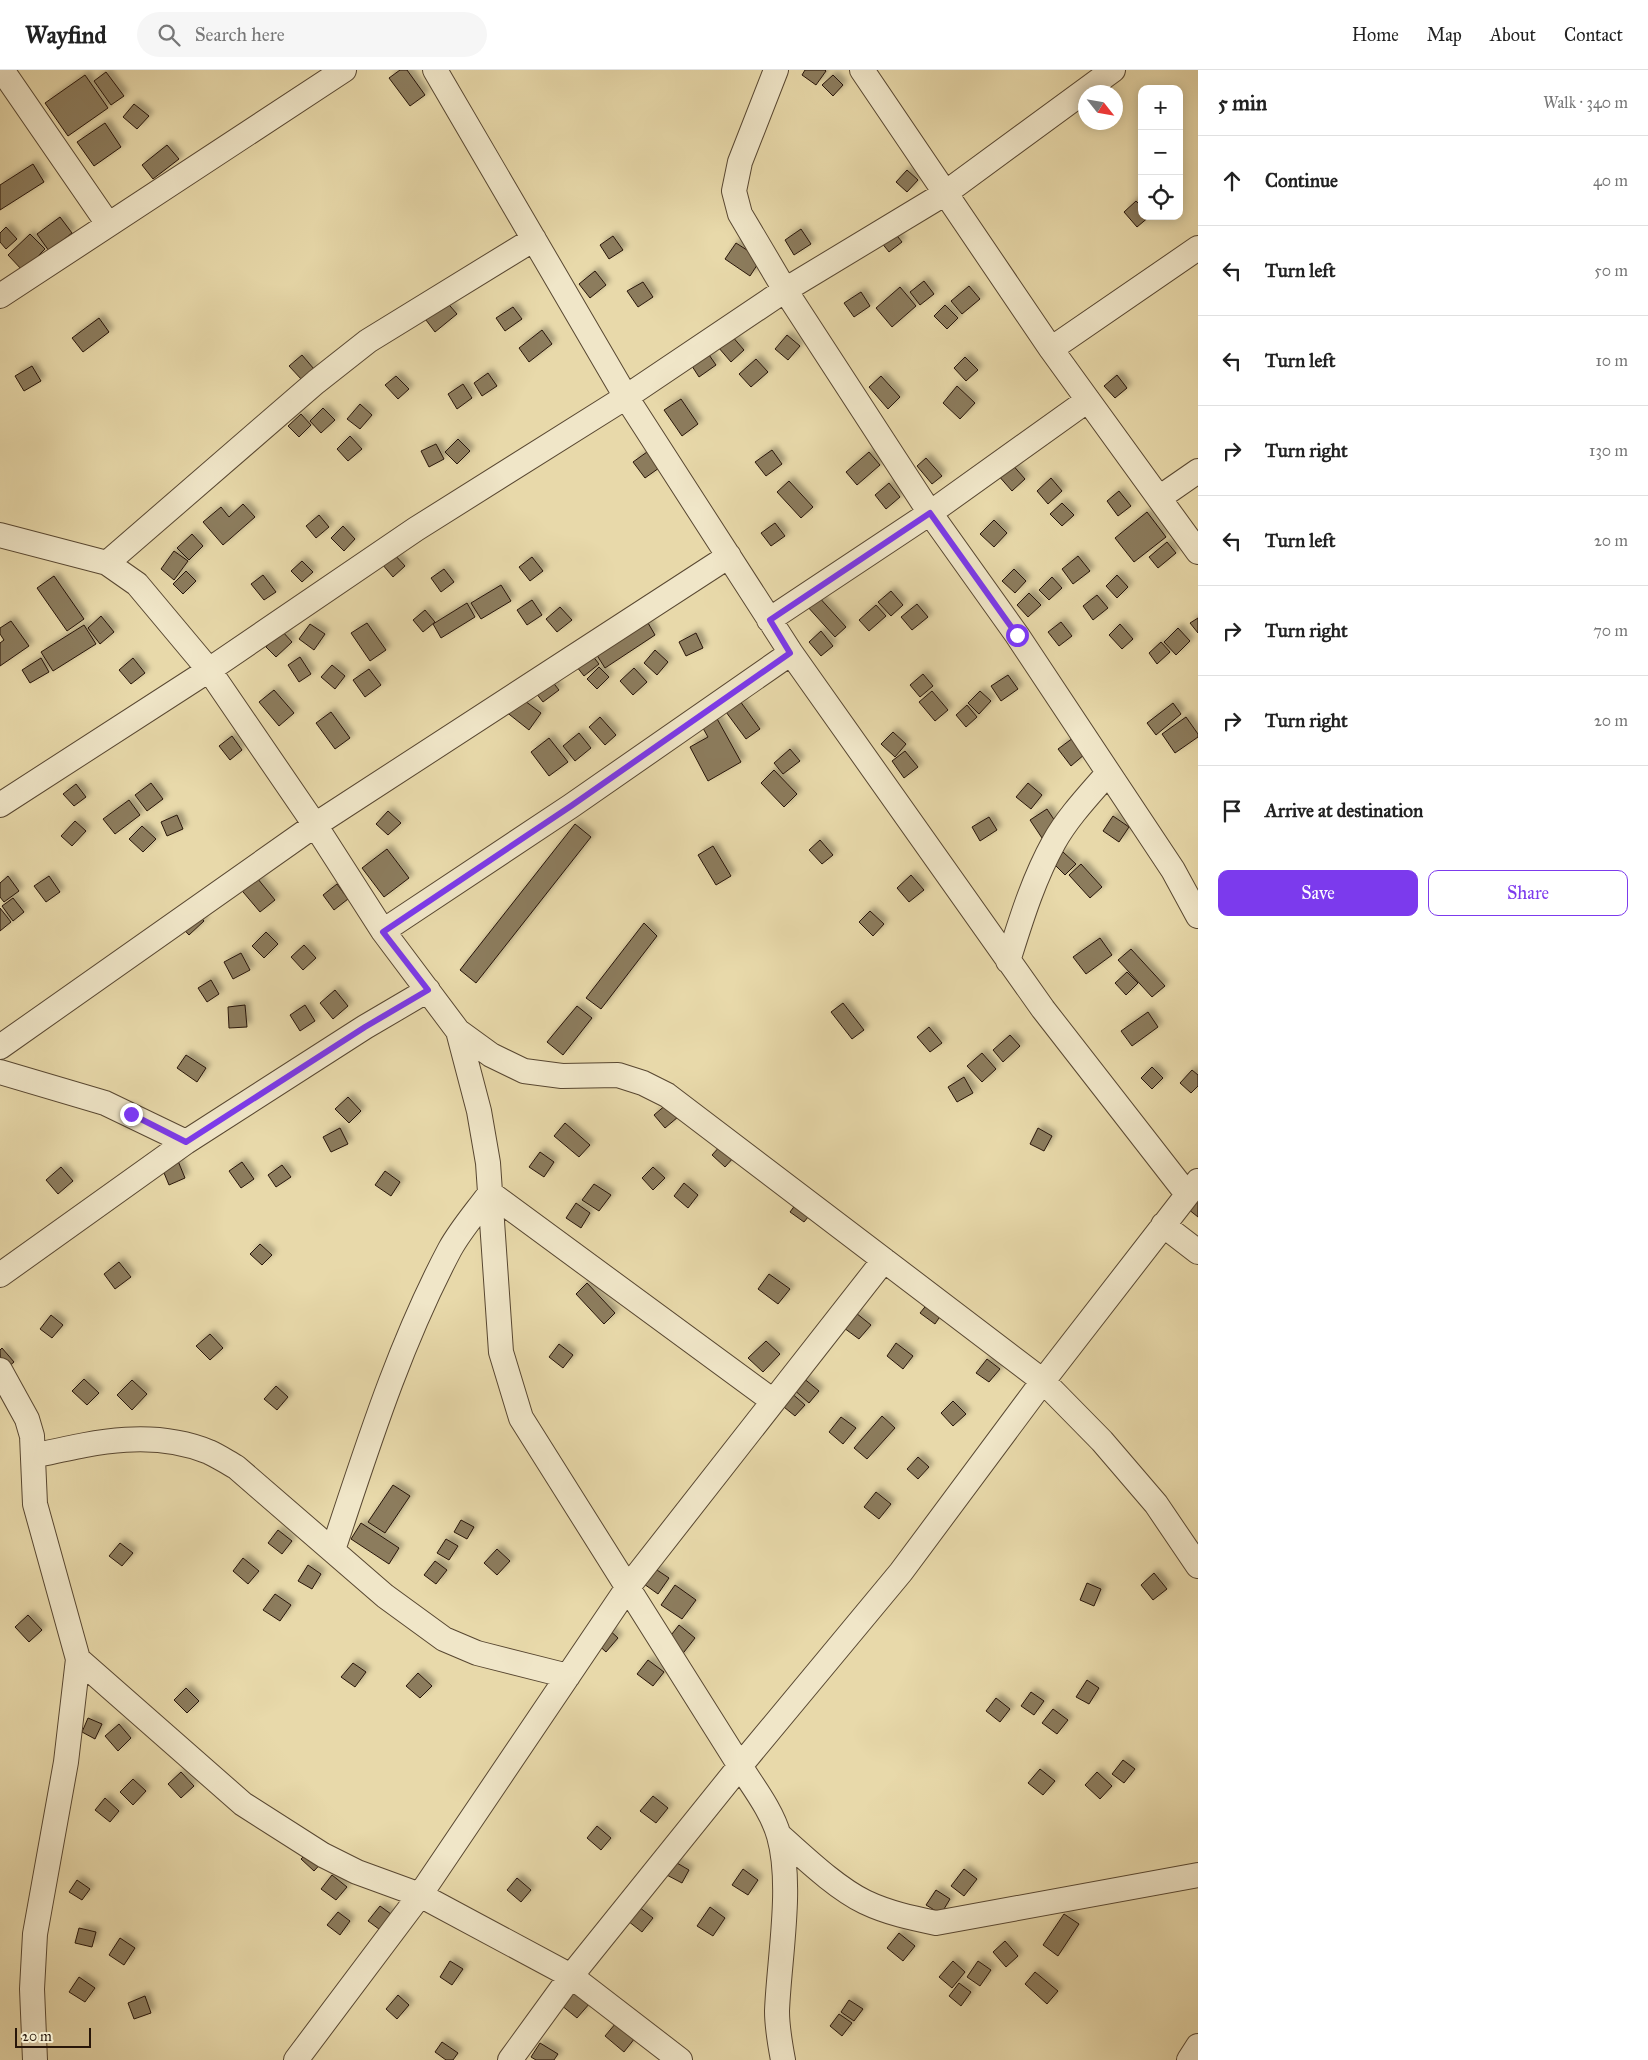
<!DOCTYPE html>
<html lang="en">
<head>
<meta charset="utf-8">
<style>
  :root { --surface:#fff; --page:#f6f6f6; --text:#222; --muted:#767676; --line:#e0e0e0; --accent:#7c3aed }
  body { margin:0; font-family:"IM FELL Great Primer",serif; background:var(--page); color:var(--text) }
  .controls { position:absolute; right:15px; top:15px; display:grid; overflow:hidden; border-radius:10px; box-shadow:0 2px 12px #0003 }
  .controls button { width:45px; height:45px; display:grid; place-items:center; padding:0; border:0; border-bottom:1px solid var(--line); background:var(--surface); color:var(--text); font:25px sans-serif }
  .compass { position:absolute; left:1078px; top:15px; width:45px; height:45px; border-radius:50%; background:var(--surface); box-shadow:0 2px 12px #0003; rotate:121deg }
  .scale { position:absolute; left:15px; bottom:12px; width:76px; box-sizing:border-box; padding-left:5px; border:2px solid #281609; border-top:0; font-size:14px; line-height:18px; white-space:nowrap; color:#281609; -webkit-text-stroke:4px #f0e6c8; paint-order:stroke }
  .stop { position:absolute; width:15px; height:15px; margin:-11px; border:4px solid #7c3aed; border-radius:50%; background:#fff }
  .stop.end { background:#7c3aed; border-color:#fff; box-shadow:0 1px 5px #0008 }
  .list { margin:0; padding:0; list-style:none }
  h2 { display:flex; justify-content:space-between; align-items:center; height:65px; margin:0; padding:0 20px; font-size:21px }
  h2 small { font-size:16px; font-weight:400; color:var(--muted) }
  .list li { display:grid; grid-template-columns:32px 1fr auto; gap:15px; align-items:center; box-sizing:border-box; height:90px; padding:0 20px; border-top:1px solid var(--line) }
  .list b { display:block; font-size:19px; white-space:nowrap }
  .list em { font-size:16px; font-style:normal; color:var(--muted) }
  .actions { display:flex; gap:10px; padding:15px 20px }
  .actions a { flex:1; padding:11px 0; border:1px solid var(--accent); border-radius:10px; text-align:center; font-size:18px; color:var(--accent) }
  .actions .main { background:var(--accent); color:#fff }
  .icon { flex:none; width:28px; height:28px; fill:none; stroke:currentColor; stroke-width:2; stroke-linecap:round; stroke-linejoin:round }
  .map { position:relative; flex:none; width:1198px; height:1990px; overflow:hidden }
  header { display:flex; align-items:center; gap:30px; box-sizing:border-box; height:70px; padding:0 25px; background:var(--surface); border-bottom:1px solid var(--line) }
  header strong { font-size:24px }
  nav { display:flex; gap:28px; margin-inline-start:auto; font-size:18px }
  .search { width:350px; height:45px; background:var(--page); display:flex; align-items:center; gap:12px; box-sizing:border-box; padding:0 18px; border-radius:28px; color:var(--muted); font-size:19px }
  main { display:flex }
  aside { flex:1; background:var(--surface) }
  .map>svg:first-child { display:block }
  .building { fill:#8c7b5d; stroke:#281609; filter:url(#shadow) }
  .lines { fill:none; stroke-linecap:round; stroke-linejoin:round }
  .street-casing { stroke:#584731; stroke-width:26 }
  .street { stroke:#f0e6c8; stroke-width:24 }
  .route { stroke:#7c3aed; stroke-width:6 }
</style>
</head>
<body>
<header>
<strong>Wayfind</strong>
<div class="search"><svg class="icon" aria-label="search" viewBox="0 0 24 24"><circle cx="10" cy="10" r="6"/><path d="M15 15l6 6"/></svg>Search here</div>
<nav><a>Home</a><a>Map</a><a>About</a><a>Contact</a></nav>
</header>
<main>
<div class="map">
<svg width="1198" height="1990" viewBox="0 0 1198 1990">
  <defs>
    <filter id="shadow"><feDropShadow dx="4.5" dy="-4.5" stdDeviation="2.5" flood-color="#0004"/></filter>
  </defs>
  <rect width="100%" height="100%" fill="#e8d9aa"/>
  <filter id="stains"><feTurbulence type="fractalNoise" baseFrequency=".004" numOctaves="4"/><feColorMatrix values="0 0 0 0 .2 0 0 0 0 .09 0 0 0 0 .02 0 0 0 .5 -.17"/></filter>
  <radialGradient id="worn" r=".72"><stop offset=".6" stop-color="#630" stop-opacity="0"/><stop offset="1" stop-color="#630" stop-opacity=".3"/></radialGradient>
  <!-- building -->
  <path class="building" d="M400,0H407L425,25L410,36L389,8Z
    M805,0H825L826,1L816,15L802,5Z
    M106,2L124,26L111,35L94,11Z
    M85,5L108,38L68,66L45,33Z
    M833,5L843,15L833,26L822,15Z
    M134,34L149,46L137,59L123,47Z
    M105,53L121,77L94,96L77,72Z
    M167,75L179,89L153,109L142,95Z
    M33,94L44,112L0,140V115Z
    M907,100L918,110L907,122L896,112Z
    M1136,131L1142,137V146H1150L1137,157L1124,142Z
    M60,147L72,163L49,181L37,164Z
    M6,157L17,169L6,179L0,172V163Z
    M890,157L902,172L889,182L877,167Z
    M801,159L811,174L794,185L785,170Z
    M30,164L45,179L23,201L8,185Z
    M613,166L623,180L609,189L600,175Z
    M736,173L761,189L750,206L725,189Z
    M595,201L606,215L590,228L579,214Z
    M924,211L934,224L920,235L910,222Z
    M643,212L653,227L638,237L627,221Z
    M969,216L980,229L962,244L951,231Z
    M900,217L916,236L892,257L876,238Z
    M861,222L870,236L854,247L844,233Z
    M444,229L457,244L435,262L423,246Z
    M945,235L958,248L947,259L934,246Z
    M513,237L522,249L505,261L496,248Z
    M99,248L109,262L83,282L72,268Z
    M542,260L552,274L529,292L519,278Z
    M731,265L744,280L731,292L718,277Z
    M787,265L800,276L788,290L775,279Z
    M707,282L716,295L699,307L690,293Z
    M302,285L314,299L302,310L289,296Z
    M965,287L978,300L966,311L954,298Z
    M756,289L768,302L751,317L739,304Z
    M32,296L41,311L24,321L15,306Z
    M488,303L497,316L482,326L474,313Z
    M1117,305L1127,318L1115,328L1104,316Z
    M396,306L409,319L398,329L385,315Z
    M881,306L900,327L888,339L869,317Z
    M463,314L472,328L457,339L448,324Z
    M957,316L975,333L960,349L943,333Z
    M681,329L698,354L682,366L664,340Z
    M360,334L372,345L360,359L347,349Z
    M323,338L335,350L321,363L310,351Z
    M301,344L311,355L299,367L288,356Z
    M350,366L362,379L348,391L337,379Z
    M458,369L470,381L457,394L445,382Z
    M436,374L444,389L429,397L421,381Z
    M772,380L782,394L766,406L755,392Z
    M647,382L659,398L645,408L633,392Z
    M869,382L880,395L857,415L846,402Z
    M926,388L942,406L932,414L917,396Z
    M1010,392L1025,409L1012,421L997,404Z
    M1051,408L1062,421L1048,434L1037,421Z
    M789,411L813,437L801,448L777,422Z
    M889,413L900,427L886,439L875,425Z
    M1119,421L1131,436L1118,446L1107,431Z
    M1062,433L1074,445L1062,456L1050,444Z
    M243,434L255,447L223,475L203,452L221,437L229,447Z
    M1147,442L1166,467L1134,492L1115,468Z
    M319,445L329,457L316,468L306,456Z
    M994,450L1007,463L994,477L980,464Z
    M775,453L785,466L771,476L761,463Z
    M343,456L355,469L344,481L331,468Z
    M192,464L203,476L189,490L177,478Z
    M1167,472L1176,483L1158,498L1149,487Z
    M174,481L188,491L174,510L161,499Z
    M394,484L405,496L393,507L382,494Z
    M1078,486L1090,501L1073,514L1062,499Z
    M532,487L543,501L530,511L519,497Z
    M302,491L313,502L302,512L291,501Z
    M444,499L454,512L441,522L431,508Z
    M1014,499L1026,511L1015,523L1002,511Z
    M186,501L196,511L183,524L173,514Z
    M263,505L276,522L264,530L251,514Z
    M1117,505L1128,517L1117,528L1106,516Z
    M54,506L84,549L67,561L37,518Z
    M1052,507L1062,518L1049,530L1039,520Z
    M501,515L511,531L481,549L471,533Z
    M891,521L903,535L891,546L878,532Z
    M1029,523L1041,535L1028,547L1017,535Z
    M817,525L846,557L835,567L806,535Z
    M1097,525L1108,538L1093,550L1083,536Z
    M532,530L542,545L527,555L517,540Z
    M467,533L475,547L441,568L433,554Z
    M917,534L928,547L912,560L901,547Z
    M876,535L886,546L869,561L859,550Z
    M560,537L572,550L557,562L546,549Z
    M425,540L435,552L423,562L413,550Z
    M101,546L114,562L100,574L88,558Z
    M644,546L655,565L605,598L593,579Z
    M1198,548V563L1190,553Z
    M11,551L29,576L0,596V573L4,570L0,564V558Z
    M1061,552L1072,566L1059,576L1048,562Z
    M367,553L386,580L370,591L351,563Z
    M310,554L325,564L314,580L299,569Z
    M1120,554L1133,569L1122,579L1109,565Z
    M84,555L96,574L53,601L41,582Z
    M1178,558L1190,571L1176,585L1164,572Z
    M282,561L292,572L276,587L266,577Z
    M821,561L833,576L821,586L809,572Z
    M696,563L703,578L686,586L679,572Z
    M1161,572L1170,582L1157,594L1149,583Z
    M588,580L599,594L584,606L573,592Z
    M655,580L668,592L657,605L644,593Z
    M300,587L311,604L299,612L288,595Z
    M41,588L49,602L30,613L22,600Z
    M133,588L145,603L131,614L119,600Z
    M332,595L345,606L335,619L321,607Z
    M599,597L609,607L597,619L587,609Z
    M634,598L647,612L633,625L620,611Z
    M369,599L381,615L365,627L353,610Z
    M923,604L933,616L920,627L910,615Z
    M547,605L559,620L543,632L532,618Z
    M1008,605L1018,619L1001,631L991,616Z
    M274,620L294,643L279,656L259,632Z
    M932,621L948,640L935,651L919,632Z
    M980,621L991,631L979,644L968,633Z
    M517,625L541,643L529,660L505,641Z
    M740,631L760,659L746,669L726,642Z
    M1173,633L1181,644L1156,665L1147,653Z
    M967,635L977,647L966,657L956,645Z
    M331,642L350,668L335,679L316,653Z
    M715,645L741,692L708,711L690,677L708,667L700,653Z
    M600,647L616,665L605,675L589,657Z
    M1186,647L1198,664V667L1175,683L1162,664Z
    M893,662L906,674L895,687L881,674Z
    M579,663L591,678L575,691L563,676Z
    M232,666L242,680L230,690L219,676Z
    M549,668L568,692L549,706L531,682Z
    M1073,668L1085,684L1071,696L1058,679Z
    M790,679L800,691L783,704L774,693Z
    M905,681L918,697L904,708L892,691Z
    M774,700L797,724L784,737L761,713Z
    M151,713L163,729L147,741L135,725Z
    M1028,713L1042,725L1031,739L1016,727Z
    M76,714L86,727L74,736L63,724Z
    M129,730L140,745L115,764L103,749Z
    M1047,739L1059,757L1042,768L1030,750Z
    M388,741L401,753L388,765L376,754Z
    M177,745L183,759L167,766L161,752Z
    M1113,746L1129,757L1119,772L1103,761Z
    M989,747L997,760L980,771L972,757Z
    M75,751L86,761L72,776L61,766Z
    M575,754L591,767L476,913L460,900Z
    M142,756L156,769L143,782L129,769Z
    M820,770L833,785L822,794L809,780Z
    M713,776L731,806L716,815L698,785Z
    M387,779L409,808L384,827L362,798Z
    M1063,782L1076,794L1065,805L1053,793Z
    M1081,794L1102,817L1090,828L1069,805Z
    M253,803L275,830L260,842L238,816Z
    M911,805L924,820L909,832L897,818Z
    M8,806L19,821L4,832L0,827V813Z
    M49,806L60,822L46,832L34,816Z
    M337,814L348,829L334,840L323,825Z
    M13,828L24,842L13,851L2,836Z
    M0,838L11,852L0,861Z
    M193,839L204,851L189,865L177,852Z
    M870,841L884,854L873,866L859,852Z
    M644,853L657,866L601,939L586,928Z
    M266,862L278,874L264,888L252,876Z
    M1100,868L1112,885L1086,904L1073,887Z
    M304,875L316,888L303,900L291,887Z
    M1131,879L1165,916L1152,927L1118,890Z
    M241,883L250,900L233,909L224,892Z
    M1127,902L1138,913L1126,925L1115,913Z
    M211,910L219,924L207,932L198,918Z
    M335,920L348,936L333,949L320,933Z
    M843,933L864,960L852,969L831,942Z
    M245,935L247,957L229,958L228,937Z
    M305,935L315,951L300,961L290,945Z
    M577,936L592,948L563,985L547,972Z
    M1148,942L1158,957L1132,976L1121,961Z
    M929,957L942,973L930,982L917,967Z
    M1010,965L1020,976L1003,992L993,980Z
    M982,983L996,999L982,1012L967,996Z
    M186,985L206,998L197,1012L177,998Z
    M1152,997L1163,1008L1152,1019L1141,1008Z
    M1192,1000L1198,1005V1016L1191,1023L1180,1013Z
    M964,1007L973,1023L957,1032L948,1017Z
    M348,1027L361,1041L349,1053L335,1039Z
    M667,1034L678,1047L665,1058L654,1045Z
    M565,1053L590,1075L579,1087L554,1066Z
    M340,1058L348,1074L331,1082L323,1067Z
    M1038,1058L1052,1066L1044,1081L1030,1074Z
    M722,1074L735,1086L725,1097L712,1085Z
    M540,1082L554,1092L544,1107L529,1097Z
    M178,1091L185,1108L169,1115L162,1098Z
    M242,1092L254,1109L241,1118L229,1101Z
    M282,1095L291,1107L276,1117L268,1105Z
    M61,1097L73,1111L58,1124L46,1110Z
    M653,1097L665,1108L653,1120L642,1108Z
    M385,1101L400,1112L391,1126L375,1115Z
    M684,1113L698,1125L688,1138L674,1126Z
    M594,1114L611,1125L599,1141L582,1130Z
    M1198,1123V1147L1183,1135Z
    M799,1130L813,1141L804,1152L790,1142Z
    M576,1133L590,1143L581,1158L566,1148Z
    M260,1174L272,1185L262,1195L250,1184Z
    M119,1192L131,1207L115,1219L104,1204Z
    M769,1204L790,1219L778,1234L758,1219Z
    M587,1213L615,1243L604,1254L576,1224Z
    M929,1232L943,1242L935,1254L920,1243Z
    M856,1243L871,1255L859,1269L844,1258Z
    M51,1245L63,1255L52,1268L40,1259Z
    M210,1264L223,1278L210,1290L196,1276Z
    M766,1271L780,1284L763,1302L748,1288Z
    M896,1273L913,1286L903,1299L887,1286Z
    M559,1274L573,1285L563,1298L549,1287Z
    M2,1278L14,1292L1,1303L0,1280Z
    M987,1289L1000,1299L989,1312L976,1303Z
    M802,1307L819,1321L809,1333L792,1318Z
    M84,1309L99,1323L87,1335L72,1321Z
    M132,1310L147,1324L132,1340L117,1325Z
    M276,1316L288,1327L277,1340L264,1329Z
    M789,1321L805,1335L795,1346L779,1333Z
    M953,1331L966,1344L953,1356L941,1343Z
    M882,1346L895,1358L867,1389L854,1378Z
    M841,1347L856,1358L843,1374L829,1362Z
    M918,1387L929,1397L918,1409L907,1399Z
    M393,1415L410,1426L385,1463L368,1452Z
    M876,1422L891,1434L879,1449L864,1437Z
    M461,1450L474,1457L467,1469L454,1462Z
    M361,1453L399,1478L389,1494L351,1469Z
    M278,1460L292,1471L282,1484L268,1473Z
    M446,1469L458,1476L449,1490L437,1483Z
    M120,1473L133,1483L122,1496L109,1486Z
    M497,1479L510,1491L497,1505L484,1493Z
    M243,1488L259,1501L248,1514L233,1501Z
    M435,1491L447,1500L436,1514L424,1505Z
    M308,1495L321,1504L312,1519L298,1511Z
    M654,1498L669,1508L658,1524L644,1514Z
    M1154,1503L1167,1519L1153,1530L1141,1515Z
    M1087,1513L1101,1519L1094,1536L1080,1530Z
    M675,1515L696,1530L682,1549L661,1535Z
    M275,1524L291,1535L280,1551L263,1540Z
    M28,1545L42,1560L29,1572L15,1557Z
    M679,1555L695,1568L673,1596L657,1583Z
    M606,1557L618,1568L606,1582L594,1571Z
    M648,1590L664,1602L653,1616L637,1604Z
    M353,1593L366,1602L355,1617L341,1607Z
    M418,1603L432,1616L420,1628L406,1616Z
    M1087,1610L1099,1618L1089,1634L1076,1627Z
    M186,1618L199,1631L187,1643L174,1630Z
    M1031,1622L1044,1631L1034,1645L1021,1636Z
    M996,1628L1010,1639L1000,1652L986,1641Z
    M1053,1639L1068,1650L1057,1664L1042,1653Z
    M88,1648L102,1654L95,1669L82,1662Z
    M119,1654L131,1668L118,1681L105,1666Z
    M1123,1690L1135,1699L1124,1713L1112,1704Z
    M1040,1699L1055,1711L1043,1725L1028,1713Z
    M181,1702L194,1716L181,1728L168,1714Z
    M1097,1702L1112,1716L1100,1729L1085,1715Z
    M133,1709L146,1721L133,1735L120,1722Z
    M653,1726L668,1738L656,1753L640,1741Z
    M105,1728L119,1741L110,1752L95,1740Z
    M597,1756L611,1768L601,1780L587,1768Z
    M314,1776L326,1788L314,1801L301,1789Z
    M670,1789L689,1800L682,1813L663,1803Z
    M743,1799L758,1810L748,1825L732,1815Z
    M964,1799L977,1809L964,1826L951,1816Z
    M332,1805L347,1817L336,1830L321,1819Z
    M517,1808L531,1820L521,1832L507,1820Z
    M77,1810L90,1819L82,1830L69,1822Z
    M936,1820L950,1829L941,1844L926,1835Z
    M380,1836L395,1847L383,1862L368,1851Z
    M639,1837L653,1848L642,1862L628,1851Z
    M710,1837L725,1848L713,1866L697,1856Z
    M338,1842L350,1851L340,1865L327,1855Z
    M1064,1844L1079,1854L1058,1886L1043,1875Z
    M79,1858L96,1862L92,1877L75,1873Z
    M899,1863L915,1876L903,1891L887,1878Z
    M120,1868L135,1878L124,1895L109,1885Z
    M1005,1871L1018,1886L1006,1897L993,1882Z
    M450,1891L463,1899L452,1915L440,1907Z
    M953,1891L965,1902L952,1918L939,1907Z
    M978,1891L991,1900L980,1916L967,1907Z
    M1035,1902L1058,1921L1047,1934L1025,1914Z
    M79,1907L95,1918L85,1932L69,1922Z
    M959,1913L971,1922L961,1936L949,1926Z
    M574,1920L590,1933L577,1948L561,1935Z
    M398,1925L409,1935L397,1949L386,1939Z
    M145,1926L151,1943L134,1949L128,1933Z
    M849,1930L863,1939L854,1951L841,1942Z
    M839,1944L852,1953L842,1966L830,1956Z
    M616,1953L635,1968L624,1982L605,1966Z
    M442,1972L458,1983L453,1990H446L435,1982Z
    M540,1973L558,1984L554,1990H536L531,1987Z"/>
  <g class="lines">
    <defs>
      <path id="street" d="M2,0L108,154
        M435,0L626,327L791,583L1043,939L1187,1124
        M776,0L740,92L734,121L740,144L785,220L930,443L1017,565L1173,800L1198,846
        M862,0L1051,279L1198,482
        M0,226L344,0
        M1051,279L1198,178
        M1159,428L1198,401
        M0,465L107,493L137,514L209,600L315,755L383,861L458,961L491,985L524,1001L562,1006L618,1005L643,1013L667,1025L1043,1311L1102,1371L1156,1434L1198,1496
        M107,493L316,312L368,271L534,169
        M769,550L930,443L1088,330
        M0,735L209,600L416,459L626,327L785,220L944,124L1113,0
        M383,861L571,736L791,583
        M1008,891C1021,850 1033,810 1054,772C1068,747 1089,725 1108,703
        M458,961L479,1041L488,1093L501,1282L521,1348L740,1696C754,1718 772,1741 779,1766C793,1815 779,1889 777,1941C777,1957 780,1974 783,1990
        M0,977L315,755L729,486
        M0,1002L105,1033L186,1072
        M1163,1155L1198,1182
        M0,1205L186,1072L365,957L428,920
        M0,1300L27,1349L32,1366L35,1434L78,1589L66,1692L35,1864L32,1919L35,1990
        M33,1386C92,1373 150,1358 209,1382C218,1386 227,1392 236,1397L385,1526L444,1569L477,1583L568,1606
        M333,1480C367,1378 399,1275 450,1179C461,1159 477,1141 490,1123L773,1331
        M78,1589L243,1734L323,1785L357,1802L420,1825L571,1906L680,1990
        M779,1765C804,1787 836,1818 865,1832C888,1843 912,1848 936,1853L1198,1805
        M296,1990L420,1825L628,1517L884,1190
        M510,1990L571,1906L740,1696L901,1502L1043,1311L1198,1111
        M1189,1990L1198,1976"/>
    </defs>
    <!-- street casing -->
    <use href="#street" class="street-casing"/>
    <!-- street -->
    <use href="#street" class="street"/>
  </g>
  <g class="lines">
    <!-- route -->
    <path class="route" d="M131,1044L186,1072L365,957L428,920L383,862L571,736L790,583L770,550L930,443L1017,565"/>
  </g>
  <rect width="100%" height="100%" filter="url(#stains)"/>
  <rect width="100%" height="100%" fill="url(#worn)"/>
</svg>
<div class="controls">
<button>+</button>
<button>−</button>
<button><svg class="icon" aria-label="locate" viewBox="0 0 24 24"><circle cx="12" cy="12" r="6"/><path d="M12 2v4M12 18v4M2 12h4M18 12h4"/></svg></button>
</div>
<svg class="compass" viewBox="-18 -18 36 36"><path d="M0-13l5 13h-10z" fill="#e53935"/><path d="M0 13l5-13h-10z" fill="#767676"/></svg>
<div class="scale">20 m</div>
<div class="stop" style="left:1017px;top:565px"></div>
<div class="stop end" style="left:131px;top:1044px"></div>
</div>
<aside>
<h2>5 min<small>Walk · 340 m</small></h2>
<ul class="list">
<li><svg class="icon" aria-label="ahead" viewBox="0 0 24 24"><path d="M12 20V5M6 11l6-6 6 6"/></svg><div><b>Continue</b></div><em>40 m</em></li>
<li><svg class="icon" aria-label="left" viewBox="0 0 24 24"><path d="M17 20v-9H6M10 6l-5 5 5 5"/></svg><div><b>Turn left</b></div><em>50 m</em></li>
<li><svg class="icon" aria-label="left" viewBox="0 0 24 24"><path d="M17 20v-9H6M10 6l-5 5 5 5"/></svg><div><b>Turn left</b></div><em>10 m</em></li>
<li><svg class="icon" aria-label="right" viewBox="0 0 24 24"><path d="M7 20v-9h11M14 6l5 5-5 5"/></svg><div><b>Turn right</b></div><em>130 m</em></li>
<li><svg class="icon" aria-label="left" viewBox="0 0 24 24"><path d="M17 20v-9H6M10 6l-5 5 5 5"/></svg><div><b>Turn left</b></div><em>20 m</em></li>
<li><svg class="icon" aria-label="right" viewBox="0 0 24 24"><path d="M7 20v-9h11M14 6l5 5-5 5"/></svg><div><b>Turn right</b></div><em>70 m</em></li>
<li><svg class="icon" aria-label="right" viewBox="0 0 24 24"><path d="M7 20v-9h11M14 6l5 5-5 5"/></svg><div><b>Turn right</b></div><em>20 m</em></li>
<li><svg class="icon" aria-label="arrive" viewBox="0 0 24 24"><path d="M6 21V4h12l-3 4 3 4H6"/></svg><div><b>Arrive at destination</b></div></li>
</ul>
<div class="actions"><a class="main">Save</a><a>Share</a></div>
</aside>
</main>
</body>
</html>
